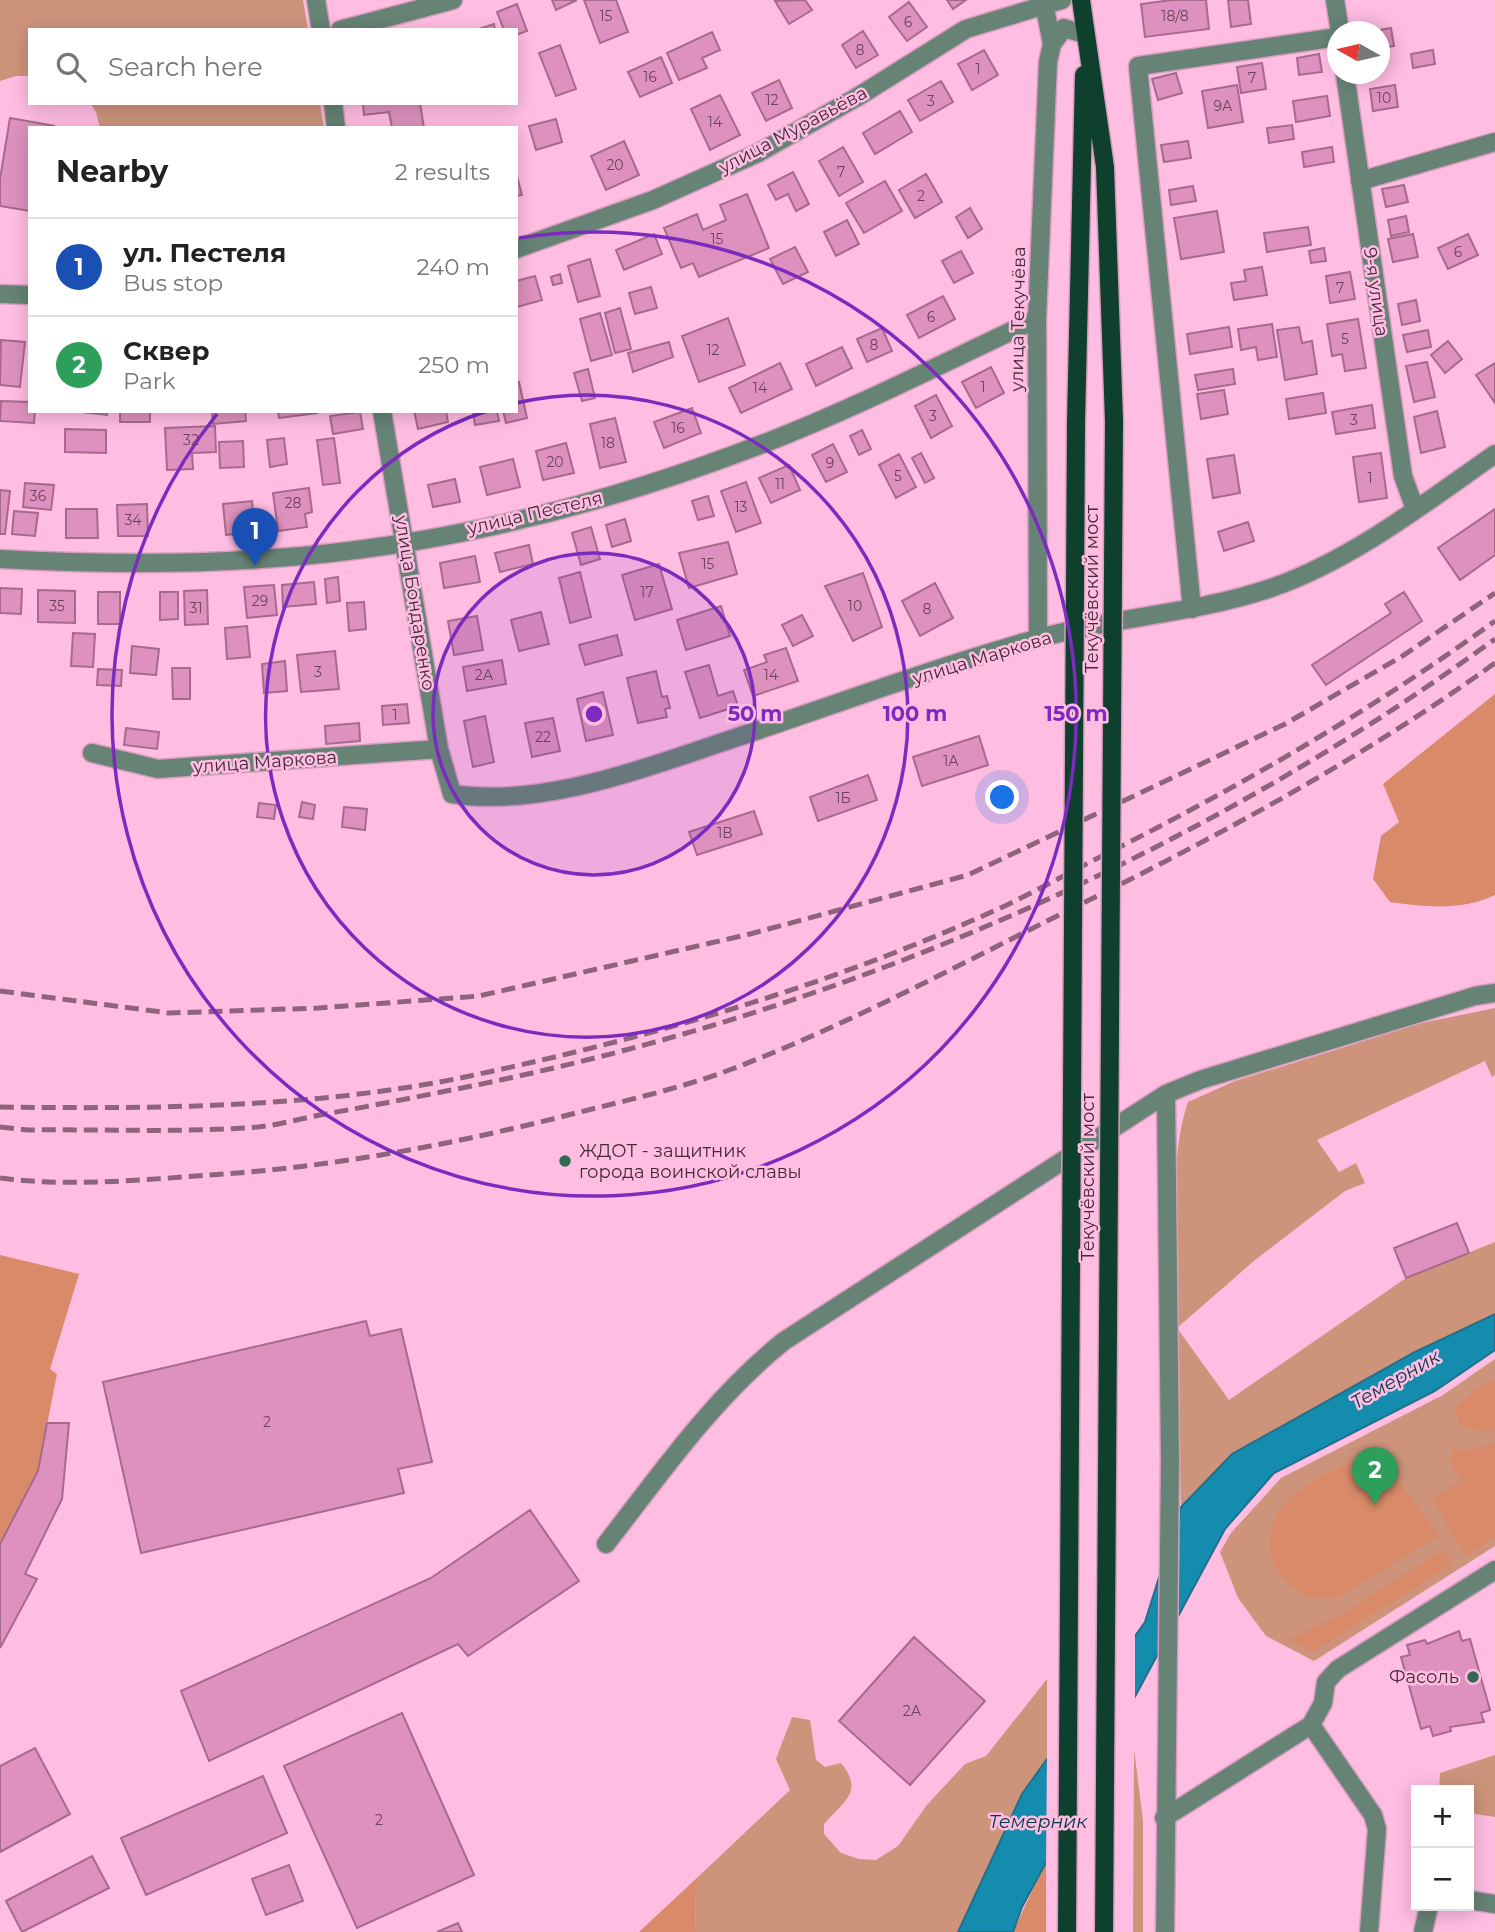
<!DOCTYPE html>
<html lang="en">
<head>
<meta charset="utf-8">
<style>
  :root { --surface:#fff; --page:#f6f6f6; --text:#222; --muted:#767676; --line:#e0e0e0; --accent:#2563eb }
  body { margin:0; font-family:Montserrat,sans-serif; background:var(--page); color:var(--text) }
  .controls { position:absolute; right:21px; bottom:21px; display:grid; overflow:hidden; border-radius:0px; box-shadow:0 4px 18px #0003 }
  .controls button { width:63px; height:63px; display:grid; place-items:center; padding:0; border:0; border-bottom:2px solid var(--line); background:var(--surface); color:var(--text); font:35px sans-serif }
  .compass { position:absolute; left:1327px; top:21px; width:63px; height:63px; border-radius:50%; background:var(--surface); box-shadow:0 4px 18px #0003; rotate:278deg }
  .you { position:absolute; left:1003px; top:798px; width:24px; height:24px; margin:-18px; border:5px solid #fff; border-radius:50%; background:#1a73e8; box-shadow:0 0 0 10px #1a73e833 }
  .badge { display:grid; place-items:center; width:46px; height:46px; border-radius:50%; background:var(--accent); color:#fff; font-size:23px; font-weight:700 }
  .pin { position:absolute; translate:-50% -58px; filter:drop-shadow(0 2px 4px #0008) }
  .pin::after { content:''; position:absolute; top:37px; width:24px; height:21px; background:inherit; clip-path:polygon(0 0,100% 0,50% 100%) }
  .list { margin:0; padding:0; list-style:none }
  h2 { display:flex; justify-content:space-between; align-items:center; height:91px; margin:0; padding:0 28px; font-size:30px }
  h2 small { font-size:23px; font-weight:400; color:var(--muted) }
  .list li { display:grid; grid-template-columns:46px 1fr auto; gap:21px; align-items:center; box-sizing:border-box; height:98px; padding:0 28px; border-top:2px solid var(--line) }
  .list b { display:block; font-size:26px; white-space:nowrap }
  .list p { margin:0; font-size:23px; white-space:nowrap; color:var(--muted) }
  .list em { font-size:23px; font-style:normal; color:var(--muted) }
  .icon { flex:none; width:38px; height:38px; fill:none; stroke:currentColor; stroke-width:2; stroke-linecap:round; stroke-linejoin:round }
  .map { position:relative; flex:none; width:1495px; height:1932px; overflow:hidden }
  .search { position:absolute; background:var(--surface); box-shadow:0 4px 18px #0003; left:28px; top:28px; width:490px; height:77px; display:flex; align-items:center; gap:18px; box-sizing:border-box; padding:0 24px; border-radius:0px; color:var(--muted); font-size:26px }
  .panel { position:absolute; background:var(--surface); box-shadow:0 4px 18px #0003; left:28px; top:126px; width:490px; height:287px; border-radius:0px }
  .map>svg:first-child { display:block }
  .green { fill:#cd947b }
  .forest { fill:#d98a68 }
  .water { fill:#138cae; stroke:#226f8b; stroke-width:2 }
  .pier { fill:#ffbde2 }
  .building { fill:#de91be; stroke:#a66a8d; stroke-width:2 }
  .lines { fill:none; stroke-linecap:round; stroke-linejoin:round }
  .minor-casing { stroke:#d69dbd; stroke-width:21 }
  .major-casing { stroke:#d69dbd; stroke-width:21 }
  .minor { stroke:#668375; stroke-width:18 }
  .major { stroke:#0f3f2d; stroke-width:18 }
  .rail { stroke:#8e647c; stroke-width:5; stroke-dasharray:14 7; stroke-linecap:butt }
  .major-bridge-casing { stroke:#d69dbd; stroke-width:21; stroke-linecap:butt }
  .major-bridge { stroke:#0f3f2d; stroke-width:18 }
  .ring { fill:none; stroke:#7b2cbf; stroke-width:3.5 }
  .poi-dot { fill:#316a52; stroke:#ffbde2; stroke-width:2.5 }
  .labels { text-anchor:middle; stroke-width:5; stroke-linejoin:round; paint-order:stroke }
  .number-label { font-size:14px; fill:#6b445b }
  .street-label { font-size:18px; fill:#452b3a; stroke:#ffbde2 }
  .poi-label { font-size:18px; fill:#452b3a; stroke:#ffbde2; text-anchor:start }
  .water-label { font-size:19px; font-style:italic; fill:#073847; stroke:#ffbde2 }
  .centre { fill:#7b2cbf; stroke:#ffbde2; stroke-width:3.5 }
  .ring-label { font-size:21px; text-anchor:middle; font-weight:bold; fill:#7b2cbf; stroke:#ffbde2; stroke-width:5; stroke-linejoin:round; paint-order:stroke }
</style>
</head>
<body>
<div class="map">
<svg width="1495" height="1932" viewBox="0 0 1495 1932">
  <rect width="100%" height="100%" fill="#ffbde2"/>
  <!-- green -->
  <path class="green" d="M0,0H303L308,30H30V76H16L0,81Z
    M90,103H320L324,128H100L96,112Z
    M1495,1008V1075L1492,1077L1485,1061L1317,1140L1339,1172L1356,1163L1365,1183L1345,1191L1255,1260L1177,1328L1229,1400L1406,1278L1495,1242V1314L1415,1352L1232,1454L1181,1507C1179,1421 1177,1336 1177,1250C1176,1202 1172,1148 1188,1102L1235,1081L1422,1023Z
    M1495,1359V1546L1314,1661L1266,1636L1238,1598L1220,1552L1231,1533L1281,1478L1443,1395Z
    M1047,1679V1759L1022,1794L958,1932H696L695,1901L699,1876L790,1790L776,1759L792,1717L810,1720L816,1760L825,1767L841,1763C865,1792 843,1802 824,1824V1834L841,1853L859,1859L876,1860L898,1846L926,1806L965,1764L986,1756Z
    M1134,1749L1143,1821V1932H1133Z
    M1495,1755V1817L1469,1813V1790H1439L1440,1773Z"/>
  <!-- forest -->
  <path class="forest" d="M1495,694V895C1461,911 1426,907 1390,902L1373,879L1381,836L1399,822L1383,784Z
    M0,1255L79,1274L50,1369L57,1374L38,1471L0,1544Z
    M1495,1380V1430L1483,1432L1459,1425L1455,1408L1480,1387Z
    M1495,1443V1537L1466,1556L1432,1500L1461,1480L1452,1466L1451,1450H1469Z
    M1379,1454L1439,1536L1339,1597H1309C1291,1587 1271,1571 1270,1548C1267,1494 1327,1473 1368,1455Z
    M1443,1550L1452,1564L1312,1652L1289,1639L1340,1615Z
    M1046,1861V1932H1013Z
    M699,1876L695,1901L696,1932H639Z"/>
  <!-- water -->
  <path class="water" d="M1495,1314V1350L1435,1391L1274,1473L1225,1529L1022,1907L1013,1932H958L1022,1794L1145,1622L1181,1507L1232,1454L1415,1352Z"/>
  <!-- pier -->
  <path class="pier" d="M1135,1629V1700L1046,1868L1047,1753Z"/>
  <!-- building -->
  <path class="building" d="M552,0H577L556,10Z
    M584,0H616L628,32L600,43Z
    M805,0L812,10L789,24L775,1Z
    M947,0H966L953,9Z
    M1172,0H1206L1209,29L1145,37L1141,4Z
    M1228,0H1248L1251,24L1231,27Z
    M909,2L927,27L907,41L889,17Z
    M517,4L527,31L516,35V30H504L497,12Z
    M494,24L495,30H476Z
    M1391,28L1394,46L1380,48V32H1368Z
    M863,31L878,55L856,68L842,45Z
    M712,32L720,50L702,58L707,68L679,80L667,53Z
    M560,45L576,89L556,96L539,53Z
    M984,50L998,75L972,90L958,64Z
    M1433,50L1435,64L1413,68L1411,54Z
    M1319,54L1322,72L1299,75L1297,58Z
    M661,57L672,83L640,97L628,72Z
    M1262,63L1266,89L1241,93L1237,67Z
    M1176,73L1182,93L1158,100L1152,79Z
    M779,80L792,108L766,121L752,93Z
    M941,81L953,102L920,121L908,100Z
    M1237,85L1243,122L1208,128L1202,91Z
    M1395,85L1398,107L1373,111L1370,89Z
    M720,95L740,135L710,150L691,109Z
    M1327,96L1330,116L1296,122L1293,101Z
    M363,103H420L424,128H392L389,112L364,115Z
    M900,111L912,132L875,154L863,133Z
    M10,118L55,126L30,128V211L0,206V179Z
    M556,119L562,142L536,150L529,126Z
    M1292,125L1294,139L1269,143L1267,128Z
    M624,141L639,175L606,190L591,156Z
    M1188,141L1191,158L1164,162L1161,145Z
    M843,147L863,182L839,196L819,161Z
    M1332,147L1334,162L1304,167L1302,152Z
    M793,172L809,204L796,211L788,194L776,200L768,185Z
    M516,173L522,195L516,196Z
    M926,174L942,202L915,218L899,190Z
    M885,181L902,211L864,233L846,203Z
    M1404,185L1408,202L1386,207L1382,189Z
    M1193,186L1196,201L1171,205L1169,190Z
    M747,194L769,248L699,277L693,263L681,268L664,228L697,214L703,230L726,220L720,205Z
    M970,208L982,229L968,238L956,217Z
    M1217,211L1224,252L1181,259L1174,218Z
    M1406,216L1409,232L1391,236L1388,220Z
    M847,220L859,244L836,256L824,232Z
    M1308,227L1311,245L1267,252L1264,233Z
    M654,234L662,254L624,270L616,250Z
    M1413,234L1418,257L1393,262L1388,239Z
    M1468,234L1478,255L1448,269L1438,248Z
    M795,247L808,272L783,284L770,259Z
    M1324,248L1326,261L1311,263L1309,251Z
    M961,251L973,273L954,283L942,261Z
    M590,259L600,296L578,302L568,266Z
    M1262,267L1267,295L1234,300L1231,283L1246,281L1244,270Z
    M1350,272L1355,299L1330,303L1326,276Z
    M560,274L562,283L553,285L551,277Z
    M535,276L542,300L517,307L516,281Z
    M651,287L657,308L635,314L629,293Z
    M943,296L955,319L919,338L907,315Z
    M1416,300L1420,321L1402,325L1398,304Z
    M620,308L631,349L615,353L605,313Z
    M600,313L612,355L591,361L580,319Z
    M728,318L745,365L699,382L682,336Z
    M1358,319L1366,368L1345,371L1342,354L1332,356L1327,324Z
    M1272,324L1277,357L1258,360L1256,347L1241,350L1238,329Z
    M1229,327L1232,347L1190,354L1187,334Z
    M1299,327L1302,343L1312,341L1317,374L1285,380L1277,330Z
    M882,328L892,351L867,362L857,339Z
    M1428,330L1431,347L1407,352L1403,335Z
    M1,340L25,342L20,387L0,385Z
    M1448,341L1462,359L1445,373L1431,355Z
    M669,342L673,357L633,372L628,353Z
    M842,347L852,368L816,386L806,364Z
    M1427,362L1435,397L1414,402L1406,366Z
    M780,363L792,389L741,413L729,388Z
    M1495,363V403L1476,375Z
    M991,367L1004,393L976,408L962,382Z
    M588,369L595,398L582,401L574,373Z
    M1233,369L1235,384L1198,390L1195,375Z
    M519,382L527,418L506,423L503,411H516V383Z
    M1224,390L1228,414L1201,419L1197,394Z
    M1323,393L1326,413L1289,419L1286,399Z
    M936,395L952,426L931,438L915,406Z
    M1,401L30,402V411H35L34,423L0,421Z
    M1372,405L1375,428L1336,434L1332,412Z
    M692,408L701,433L664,448L654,422Z
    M73,411H107V415Z
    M120,411H150V422H120Z
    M212,411H245L246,421L213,424Z
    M278,411H317V413L279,418Z
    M414,411H446L448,422L418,429Z
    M473,411H497L499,421L475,425Z
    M1437,411L1445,447L1421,453L1414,417Z
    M360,412L363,429L333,434L330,416Z
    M615,418L626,462L600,468L590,424Z
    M215,426L216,452L192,453L193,469L167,470L165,428Z
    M65,429L106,430V453L65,452Z
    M862,430L871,449L859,455L850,436Z
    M284,438L287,464L270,467L267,440Z
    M334,438L340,483L323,485L317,440Z
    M243,441L244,467L220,468L219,442Z
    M566,443L574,473L543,480L536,451Z
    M833,444L847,472L826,482L812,455Z
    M921,453L934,478L925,483L912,458Z
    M1381,453L1387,498L1359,502L1353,457Z
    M899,454L916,487L896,498L879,465Z
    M1234,455L1240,493L1213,498L1207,459Z
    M513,459L520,487L487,495L480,467Z
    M789,465L800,490L771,503L759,478Z
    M455,479L460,502L433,507L428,485Z
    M746,482L761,523L736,532L721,491Z
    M25,483L54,485L51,510L23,507Z
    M309,488L312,512L305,514L307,527L278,531L273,493Z
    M0,490L10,491L5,534H0Z
    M708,496L714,516L698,520L692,501Z
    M252,501L255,532L226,535L223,504Z
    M147,504L148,536H118L117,505Z
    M66,509H97L98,538H66Z
    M1495,509V555L1460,580L1438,548Z
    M14,511L38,513L35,536L12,534Z
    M625,519L631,541L612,547L606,525Z
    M1248,522L1254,541L1224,551L1218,532Z
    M591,527L600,559L581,565L572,533Z
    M728,542L737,574L689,588L679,553Z
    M529,545L533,564L500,572L495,553Z
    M475,556L480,582L444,588L440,563Z
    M659,564L672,609L635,620L622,575Z
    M580,572L591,617L570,623L559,578Z
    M863,573L882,627L853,641L825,586Z
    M338,577L340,601L327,603L325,579Z
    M314,582L316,604L283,607L282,585Z
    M935,583L953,618L920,636L902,601Z
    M274,585L277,615L247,618L244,587Z
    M0,588L22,589L21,614L0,613Z
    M38,590L75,591V623L38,622Z
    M207,590L208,624L185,625L184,591Z
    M98,592H120V624H98Z
    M160,592H178V619L160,620Z
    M1404,592L1422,621L1326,685L1312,665L1391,613L1385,604Z
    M364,602L366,629L349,631L347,603Z
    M721,606L730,636L686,650L677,620Z
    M541,612L549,644L519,651L511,620Z
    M802,615L813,636L793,646L782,625Z
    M477,616L483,650L454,655L448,621Z
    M247,626L250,657L227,659L225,628Z
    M73,633L95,634L93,667L71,666Z
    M617,635L622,655L585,665L579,645Z
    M132,646L159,649L156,675L130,673Z
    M786,648L798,681L753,696L744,670L767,662L764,655Z
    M335,651L339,689L301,692L297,655Z
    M502,660L506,684L467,691L463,667Z
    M285,661L287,691L264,693L262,664Z
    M709,665L718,696L733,691L738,706L700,718L685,672Z
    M172,668H190V699H173Z
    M98,669L122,670L121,686L97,685Z
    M656,671L662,697L667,696L670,708L665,709L667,717L638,723L627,678Z
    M603,692L613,735L586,741L577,699Z
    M407,704L409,723L383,725L382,706Z
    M485,716L494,762L473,767L464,721Z
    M553,718L560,751L532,757L525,723Z
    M359,723L360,741L326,744L325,726Z
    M126,728L159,732L157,749L124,745Z
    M979,736L988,765L922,786L913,757Z
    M868,775L877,800L818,821L810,797Z
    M302,802L315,805L313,819L299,817Z
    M259,803L276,805L274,819L257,817Z
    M344,807L367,809L365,830L342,827Z
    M754,811L762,834L697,855L689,832Z
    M1457,1223L1469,1253L1406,1278L1394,1248Z
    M366,1321L370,1336L401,1329L432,1462L398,1469L404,1493L141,1553L103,1382Z
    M47,1423H69L62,1499L25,1574L37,1579L0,1648V1544L38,1471Z
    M530,1510L579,1581L468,1656L458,1644L209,1761L181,1691L431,1578Z
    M1459,1631L1462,1641L1470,1639L1490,1710L1481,1713L1484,1722L1450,1727L1451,1731L1433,1736L1430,1726L1421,1729L1401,1657L1410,1655L1407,1645L1425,1640L1427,1644Z
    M914,1637L985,1701L910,1785L839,1721Z
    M402,1713L474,1875L357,1928L284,1766Z
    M35,1748L70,1814L0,1852V1766Z
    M263,1776L287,1833L146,1895L121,1838Z
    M92,1856L109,1888L22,1932L6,1901Z
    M289,1865L303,1901L266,1915L252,1879Z
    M458,1923L462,1932H437Z"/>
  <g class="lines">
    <defs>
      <path id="minor" d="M316,0L321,30
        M1335,0L1340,32
        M1044,3L1052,44
        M340,30L453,0
        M1345,74L1403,476L1415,509
        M333,103L336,128
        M1360,181L1495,142
        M516,249L653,200L758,153L859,96L966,29L1062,0
        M0,294L30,295
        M382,411L439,749L452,794C542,808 644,768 729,740C831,706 933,668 1036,639C1113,617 1194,614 1271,588C1352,560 1425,503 1495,454
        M0,559C92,564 185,565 276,558C442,546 610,503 765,443C858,407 947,361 1037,319
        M1192,609L1138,66L1338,37
        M1038,638L1037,319L1048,62L1052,44L1064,28L1084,34
        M92,753L158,769L439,749
        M606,1544C662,1472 713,1398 784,1341L1166,1094L1200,1080L1475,996L1495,993
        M1311,1725L1373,1815L1377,1829L1369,1932
        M1164,1818L1311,1725L1323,1703L1326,1682L1338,1669L1495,1570
        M1469,1900L1495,1904
        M1165,1932L1170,1461L1166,1094
        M1423,1932L1429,1906"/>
      <path id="major" d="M1081,0L1105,167L1114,421
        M1076,423L1084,75"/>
    </defs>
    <!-- minor casing -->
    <use href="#minor" class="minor-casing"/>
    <!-- major casing -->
    <use href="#major" class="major-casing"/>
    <!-- minor -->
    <use href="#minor" class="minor"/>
    <!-- major -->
    <use href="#major" class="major"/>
    <!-- rail -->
    <path class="rail" d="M0,991L169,1013L319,1008L479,996L750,934L968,875L1285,724L1401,657L1495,593
      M0,1107C153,1109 315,1108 465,1077C642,1040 822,988 987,914C1026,897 1064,875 1102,856C1239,787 1371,711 1495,621
      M0,1127L28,1130C104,1129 182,1133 258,1127C278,1125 299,1119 320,1115C359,1108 397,1101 436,1093C817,1021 1181,867 1495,639
      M0,1178C68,1187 141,1180 210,1175C334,1167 456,1144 576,1113C628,1100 682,1088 732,1069C845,1026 953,968 1061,914C1211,840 1359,761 1495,663"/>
    <defs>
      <path id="major-bridge" d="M1067,1932L1076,423
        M1104,1932L1114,421"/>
    </defs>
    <!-- major-bridge casing -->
    <use href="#major-bridge" class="major-bridge-casing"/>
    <!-- major-bridge -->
    <use href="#major-bridge" class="major-bridge"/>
  </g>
  <!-- distance rings -->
  <circle cx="594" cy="714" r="161" fill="#7b2cbf" fill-opacity=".12"/>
  <g class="ring">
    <circle cx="594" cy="714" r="161"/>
    <path d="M516 403A321 321 0 1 1 487 411"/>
    <path d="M519 238A482 482 0 1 1 217 414"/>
  </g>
  <!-- markers -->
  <g class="poi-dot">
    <circle cx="565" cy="1161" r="7"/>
    <circle cx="1473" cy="1677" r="7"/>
  </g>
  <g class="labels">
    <!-- number labels -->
    <g class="number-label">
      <text x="606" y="21">15</text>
      <text x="1175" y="21">18/8</text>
      <text x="908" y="27">6</text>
      <text x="860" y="55">8</text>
      <text x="978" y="74">1</text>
      <text x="650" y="82">16</text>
      <text x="1252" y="83">7</text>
      <text x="1384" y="103">10</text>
      <text x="772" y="105">12</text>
      <text x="931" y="106">3</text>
      <text x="1223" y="111">9А</text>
      <text x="715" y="127">14</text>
      <text x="615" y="170">20</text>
      <text x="841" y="177">7</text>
      <text x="921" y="201">2</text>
      <text x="717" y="244">15</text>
      <text x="1458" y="257">6</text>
      <text x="1340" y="293">7</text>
      <text x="931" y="322">6</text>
      <text x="1345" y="344">5</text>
      <text x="874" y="350">8</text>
      <text x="713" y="355">12</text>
      <text x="983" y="392">1</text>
      <text x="760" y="393">14</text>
      <text x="933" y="421">3</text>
      <text x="1354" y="425">3</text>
      <text x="678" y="433">16</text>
      <text x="191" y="445">32</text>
      <text x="608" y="448">18</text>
      <text x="555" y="467">20</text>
      <text x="830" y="468">9</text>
      <text x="898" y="481">5</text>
      <text x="1370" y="483">1</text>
      <text x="780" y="489">11</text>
      <text x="38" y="501">36</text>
      <text x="293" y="508">28</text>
      <text x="741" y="512">13</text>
      <text x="133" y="525">34</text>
      <text x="708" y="569">15</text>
      <text x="647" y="597">17</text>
      <text x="260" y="606">29</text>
      <text x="57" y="611">35</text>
      <text x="855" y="611">10</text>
      <text x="196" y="613">31</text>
      <text x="927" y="614">8</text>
      <text x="318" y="677">3</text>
      <text x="484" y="680">2А</text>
      <text x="771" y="680">14</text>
      <text x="395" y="720">1</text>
      <text x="543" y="742">22</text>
      <text x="951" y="766">1А</text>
      <text x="843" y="803">1Б</text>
      <text x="725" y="838">1В</text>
      <text x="267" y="1427">2</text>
      <text x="912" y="1716">2А</text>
      <text x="379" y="1825">2</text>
    </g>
    <!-- street labels -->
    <g class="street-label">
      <text transform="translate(793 130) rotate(-28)" y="6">улица Муравьёва</text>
      <text transform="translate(1376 292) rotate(82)" y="6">9-я улица</text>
      <text transform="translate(1018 319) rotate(-89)" y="6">улица Текучёва</text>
      <text transform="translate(535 513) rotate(-13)" y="6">улица Пестеля</text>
      <text transform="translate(1092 589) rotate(-90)" y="6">Текучёвский мост</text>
      <text transform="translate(415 603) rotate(81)" y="6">улица Бондаренко</text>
      <text transform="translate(982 658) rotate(-17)" y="6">улица Маркова</text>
      <text transform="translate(265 762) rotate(-4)" y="6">улица Маркова</text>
      <text transform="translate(1088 1177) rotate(-90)" y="6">Текучёвский мост</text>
    </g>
    <!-- poi labels -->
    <g class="poi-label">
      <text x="579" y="1157">ЖДОТ - защитник<tspan x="579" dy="21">города воинской славы</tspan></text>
      <text x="1459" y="1683" text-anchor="end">Фасоль</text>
    </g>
    <!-- water labels -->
    <g class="water-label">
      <text transform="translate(1395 1379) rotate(-30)" y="7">Темерник</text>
      <text x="1038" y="1828">Темерник</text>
    </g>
  </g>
  <circle cx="594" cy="714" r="10" class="centre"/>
  <g class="ring-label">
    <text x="755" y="721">50 m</text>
    <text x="915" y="721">100 m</text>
    <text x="1076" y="721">150 m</text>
  </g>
</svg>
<div class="controls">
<button>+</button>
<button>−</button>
</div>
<svg class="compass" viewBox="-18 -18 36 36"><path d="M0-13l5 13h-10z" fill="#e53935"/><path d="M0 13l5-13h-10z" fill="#767676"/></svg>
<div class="you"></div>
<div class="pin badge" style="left:255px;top:566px;background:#1a4fb4">1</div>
<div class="pin badge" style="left:1375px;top:1505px;background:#2e9e5b">2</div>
<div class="search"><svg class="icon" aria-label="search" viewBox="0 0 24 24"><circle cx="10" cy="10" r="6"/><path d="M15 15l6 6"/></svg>Search here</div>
<section class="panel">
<h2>Nearby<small>2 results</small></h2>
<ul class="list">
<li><span class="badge" style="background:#1a4fb4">1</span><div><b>ул. Пестеля</b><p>Bus stop</p></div><em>240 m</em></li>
<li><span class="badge" style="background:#2e9e5b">2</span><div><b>Сквер</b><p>Park</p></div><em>250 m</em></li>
</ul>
</section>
</div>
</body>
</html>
